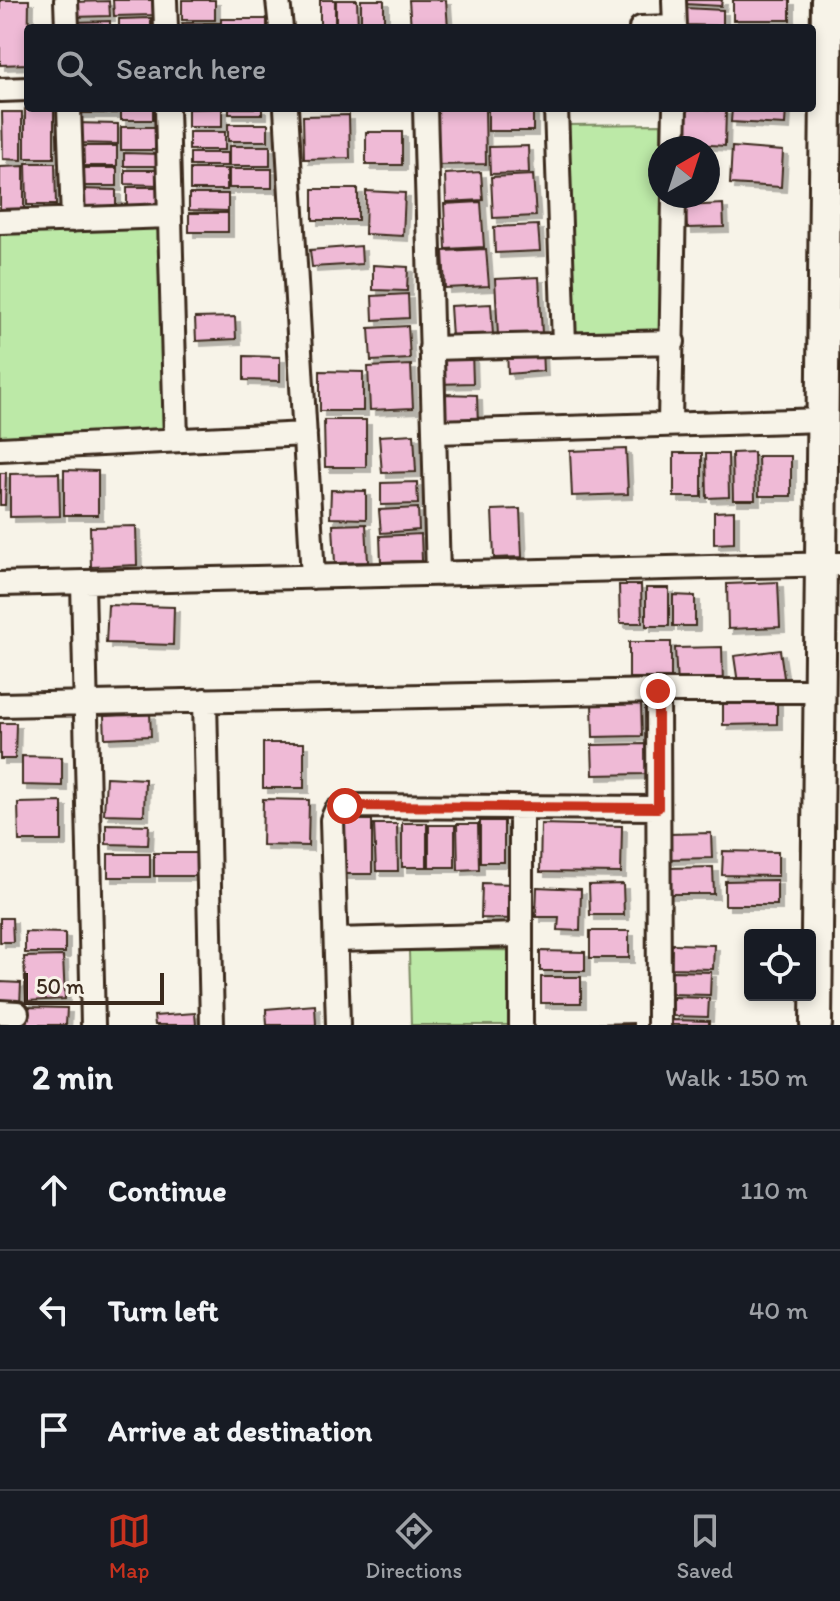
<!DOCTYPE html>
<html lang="en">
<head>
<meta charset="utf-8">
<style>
  :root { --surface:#171b24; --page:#242831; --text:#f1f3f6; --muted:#9ea1a6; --line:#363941; --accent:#c8321e }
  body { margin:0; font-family:Itim,sans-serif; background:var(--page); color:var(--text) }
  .controls { position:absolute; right:24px; bottom:24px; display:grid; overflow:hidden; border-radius:8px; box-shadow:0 4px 12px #0003 }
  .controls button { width:72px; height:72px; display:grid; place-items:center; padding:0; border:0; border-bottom:2px solid var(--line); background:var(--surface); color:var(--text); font:40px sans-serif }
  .compass { position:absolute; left:648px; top:136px; width:72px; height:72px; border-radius:50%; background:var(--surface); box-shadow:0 4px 12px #0003; rotate:39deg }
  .scale { position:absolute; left:24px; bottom:20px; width:140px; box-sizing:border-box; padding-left:8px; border:4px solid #3b2a1e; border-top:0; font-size:22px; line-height:28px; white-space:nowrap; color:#3b2a1e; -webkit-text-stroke:6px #f7f3e8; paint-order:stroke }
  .stop { position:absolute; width:24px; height:24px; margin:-18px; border:6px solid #c8321e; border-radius:50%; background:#fff }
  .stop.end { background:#c8321e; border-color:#fff; box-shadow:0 2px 8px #0008 }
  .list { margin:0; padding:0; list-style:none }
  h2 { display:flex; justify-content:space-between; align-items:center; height:104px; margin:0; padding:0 32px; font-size:34px }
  h2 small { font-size:26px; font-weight:400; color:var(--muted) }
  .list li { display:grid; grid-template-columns:52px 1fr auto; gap:24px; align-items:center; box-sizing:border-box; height:120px; padding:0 32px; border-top:2px solid var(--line) }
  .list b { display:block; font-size:30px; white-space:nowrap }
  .list em { font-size:26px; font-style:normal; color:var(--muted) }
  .icon { flex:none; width:44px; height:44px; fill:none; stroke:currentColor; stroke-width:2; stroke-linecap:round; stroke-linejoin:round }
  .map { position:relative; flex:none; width:840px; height:1025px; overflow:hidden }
  .search { position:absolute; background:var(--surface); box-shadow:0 4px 12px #0003; left:24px; right:24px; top:24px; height:88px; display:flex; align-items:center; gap:20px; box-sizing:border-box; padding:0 28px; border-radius:8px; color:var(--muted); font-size:30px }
  .sheet { height:464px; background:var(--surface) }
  nav { display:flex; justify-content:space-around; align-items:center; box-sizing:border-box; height:112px; border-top:2px solid var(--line); background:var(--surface); font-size:22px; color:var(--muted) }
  nav a { display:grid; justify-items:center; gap:4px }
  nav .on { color:var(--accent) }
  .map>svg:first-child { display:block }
  .green { fill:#bce9a7; stroke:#7c8a62; stroke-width:2 }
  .building { fill:#efbad6; stroke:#3b2a1e; stroke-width:2; filter:url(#shadow) }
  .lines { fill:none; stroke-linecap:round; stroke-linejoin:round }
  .street-casing { stroke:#3b2a1e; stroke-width:28 }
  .secondary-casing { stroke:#3b2a1e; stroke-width:36 }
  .street { stroke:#f7f3e8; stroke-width:22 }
  .secondary { stroke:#f7f3e8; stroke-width:30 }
  .route { stroke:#c8321e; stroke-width:10 }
</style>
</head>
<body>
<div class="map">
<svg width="840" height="1025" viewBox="0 0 840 1025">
  <defs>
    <filter id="shadow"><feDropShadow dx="5" dy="5" stdDeviation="0" flood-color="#0004"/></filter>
  </defs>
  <rect width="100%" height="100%" fill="#f7f3e8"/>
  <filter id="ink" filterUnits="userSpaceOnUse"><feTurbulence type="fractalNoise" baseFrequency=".0125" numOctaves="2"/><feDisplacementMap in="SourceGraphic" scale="16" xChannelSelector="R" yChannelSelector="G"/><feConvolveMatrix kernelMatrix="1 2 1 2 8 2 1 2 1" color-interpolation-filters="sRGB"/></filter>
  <g filter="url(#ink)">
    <!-- green -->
    <path class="green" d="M661,124L666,331L570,333L565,125Z
      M160,225L168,432L0,439V231Z
      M509,950L510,1025H411L409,951Z"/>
    <!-- building -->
    <path class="building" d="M0,0H29L28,64L0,65Z
      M113,0H152L153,15L114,16Z
      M182,0H215V20H182Z
      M320,0H335V25H320Z
      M336,0H357L358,28H336Z
      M361,0H384V27H361Z
      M409,0H446L448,28H411Z
      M684,0H722L721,6L684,4Z
      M733,0H790V20H733Z
      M109,1L110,16L73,17L72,2Z
      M685,8L723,10V26L685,25Z
      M151,18V28H119V19Z
      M221,19H267V28H221Z
      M110,21V28H73V22Z
      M182,23H219V28H183Z
      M74,108H117V113H74Z
      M121,108H153V120H121Z
      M222,108V127H188V109Z
      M229,108H262V114H229Z
      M434,108H485L486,164L435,165Z
      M488,108H533V131H488Z
      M683,108L726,110L725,146L681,143Z
      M732,108H786L785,125L731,122Z
      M25,109H54V158H25Z
      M2,112H22V160L3,159Z
      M349,115L350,158L304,159L303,116Z
      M74,123L118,124V144L74,143Z
      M228,124H268V141H228Z
      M121,127H155V150H121Z
      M189,132H225V150H189Z
      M366,132H402V165H366Z
      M74,146H117V166H74Z
      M229,146H270V166H229Z
      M528,146L529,173L490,174L489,147Z
      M732,147L783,151L781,187L730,184Z
      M124,153L160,154V166H124Z
      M190,153H227V166H190Z
      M26,163H55L56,205H27Z
      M24,166V209H0V167Z
      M76,168H117V186H76Z
      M190,169H227V190H190Z
      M229,169H272V188H229Z
      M125,170H160V185L125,184Z
      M481,172L483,200L446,202L445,174Z
      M533,175L536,216L493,218L491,177Z
      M127,187H158V213H127Z
      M79,189L116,190V211H79Z
      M313,189H358V220H313Z
      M366,191L405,193L403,236L365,234Z
      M189,194H228V211L189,210Z
      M481,202L484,247L446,249L444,204Z
      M723,204L724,227L687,228L685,206Z
      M189,213H228V232H189Z
      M538,225L540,251L495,253L494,227Z
      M361,246L362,264L312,267L310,250Z
      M486,249L489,286L445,288L443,251Z
      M373,265L408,267L407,291L373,290Z
      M539,277L542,334L498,336L495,279Z
      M408,294L409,318L373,320L372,296Z
      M491,304L493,335L452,337L450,306Z
      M235,317L236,339L196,341L195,318Z
      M408,326L410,359L371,361L369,328Z
      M542,348L543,371L508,374L507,350Z
      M472,351L473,383L437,384L436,352Z
      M244,356L280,357V381L244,380Z
      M411,365L413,408L370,410L368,367Z
      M320,371L363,372V411H320Z
      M443,394L477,395L478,426L443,425Z
      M324,420H366V467H325Z
      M414,434L416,472L382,473L379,436Z
      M626,449L628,494L572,496L570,451Z
      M754,452L755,500H733L732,453Z
      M674,453H702V497H674Z
      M706,454H728L729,497L707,498Z
      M758,456H791V496H759Z
      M64,470L98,471V515H64Z
      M0,473H6L5,505H0Z
      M59,473L60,516L10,517V474Z
      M417,482L418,504L381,505V483Z
      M331,490L366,491V519L330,518Z
      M418,508L419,530L381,533L379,510Z
      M520,509L522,557L494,558L492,510Z
      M734,511V543L714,544V512Z
      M366,524L368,562L335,563L333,525Z
      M136,526L137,565L91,567L90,527Z
      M421,534L422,561L381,562L380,536Z
      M778,582L780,627L728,629L727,584Z
      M619,585H641L642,623H620Z
      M646,588H669V626H646Z
      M673,595L695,596V626H673Z
      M108,605L174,607L173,645L106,643Z
      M629,642H671V678H629Z
      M722,647L723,685L677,686L675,648Z
      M780,650L785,684L739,690L734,656Z
      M777,696V724L723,725V697Z
      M592,703H641L642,736L593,737Z
      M150,713L151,736L105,738L104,716Z
      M0,723H16L15,759H0Z
      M263,743H304V788H263Z
      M645,744L646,774L593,775L592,745Z
      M22,756L62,757V786L22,785Z
      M106,777L145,779L144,815L104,814Z
      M263,799L309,800L308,846L262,845Z
      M62,802V841H19L18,803Z
      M341,820H372V874H340Z
      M480,821H504V862H480Z
      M402,823H427V867H402Z
      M106,824L149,825L148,845L106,844Z
      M374,824H397L398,871H376Z
      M457,824H478L479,869L458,870Z
      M541,824L622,826L621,873L540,872Z
      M429,825H455V867H429Z
      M711,833L712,858L668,859V834Z
      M723,851L778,852V876L722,875Z
      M154,853H196V876H154Z
      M108,854H150V877H108Z
      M713,867L714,894H668V868Z
      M777,880V905H725V881Z
      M482,883L513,884L512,919L481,918Z
      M623,884L624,915H590L589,885Z
      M537,887L581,889L580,931L558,930L559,917H536Z
      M0,918H12L13,942H0Z
      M590,931H629V958H590Z
      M25,932L65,933V953H25Z
      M672,944L714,945L713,969L671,968Z
      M540,951L585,952V971H540Z
      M63,956L65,999L26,1001L24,957Z
      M671,971L711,972L710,995L670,994Z
      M541,977H581V1003H541Z
      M0,982L21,983L20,1005L0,1004Z
      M673,997L709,998L708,1017L673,1016Z
      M315,1005L316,1025H267L266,1009Z
      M25,1007L67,1008L66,1025H25Z
      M195,1013L196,1025H155L154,1016Z
      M672,1020L709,1021V1025H672Z
      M633,1023V1025H591V1024Z"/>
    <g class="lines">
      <defs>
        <path id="street" d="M66,0L67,28
          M165,0L166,28
          M278,0L281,28
          M674,0L675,28
          M641,28L675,27
          M0,90L28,89
          M69,108L73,220
          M167,108L176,440
          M286,108L313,577
          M425,108L438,574
          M556,108L564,344
          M674,148L675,108
          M0,222L169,216
          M431,348L673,342
          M670,424L674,196
          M436,432L822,420
          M0,449L305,434
          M83,583L93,1025
          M0,584L840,564
          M658,691L659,1025
          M205,700L212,1025
          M0,705L658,691H818
          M336,940L521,935
          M0,1012L17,1013
          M338,1025L332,820L336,811L345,806L658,808
          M521,1025V810"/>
        <path id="secondary" d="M816,1025L827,0"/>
      </defs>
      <!-- street casing -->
      <use href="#street" class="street-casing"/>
      <!-- secondary casing -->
      <use href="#secondary" class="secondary-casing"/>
      <!-- street -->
      <use href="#street" class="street"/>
      <!-- secondary -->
      <use href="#secondary" class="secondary"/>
    </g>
  </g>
  <g class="lines" filter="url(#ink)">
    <!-- route -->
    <path class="route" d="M345,806L658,808V691"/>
  </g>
</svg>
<div class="controls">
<button><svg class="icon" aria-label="locate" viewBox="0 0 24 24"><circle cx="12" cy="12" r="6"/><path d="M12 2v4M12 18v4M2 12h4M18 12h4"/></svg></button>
</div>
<svg class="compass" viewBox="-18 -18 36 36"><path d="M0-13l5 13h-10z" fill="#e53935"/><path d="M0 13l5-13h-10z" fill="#9ea1a6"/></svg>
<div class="scale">50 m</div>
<div class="stop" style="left:345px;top:806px"></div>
<div class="stop end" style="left:658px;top:691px"></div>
<div class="search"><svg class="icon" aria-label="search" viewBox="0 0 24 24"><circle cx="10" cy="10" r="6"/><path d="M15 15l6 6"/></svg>Search here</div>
</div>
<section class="sheet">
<h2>2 min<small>Walk · 150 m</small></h2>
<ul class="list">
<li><svg class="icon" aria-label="ahead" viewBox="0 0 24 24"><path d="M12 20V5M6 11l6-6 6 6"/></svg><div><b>Continue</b></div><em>110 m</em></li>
<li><svg class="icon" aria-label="left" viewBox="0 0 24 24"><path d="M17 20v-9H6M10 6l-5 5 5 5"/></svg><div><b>Turn left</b></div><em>40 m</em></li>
<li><svg class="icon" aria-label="arrive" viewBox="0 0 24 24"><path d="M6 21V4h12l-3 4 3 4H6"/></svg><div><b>Arrive at destination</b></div></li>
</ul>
</section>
<nav>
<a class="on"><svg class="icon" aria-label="map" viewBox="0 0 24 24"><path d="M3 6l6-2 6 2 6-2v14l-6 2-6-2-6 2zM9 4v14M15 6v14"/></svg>Map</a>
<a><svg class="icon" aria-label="directions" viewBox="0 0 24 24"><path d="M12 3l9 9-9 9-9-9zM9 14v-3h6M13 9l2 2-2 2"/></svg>Directions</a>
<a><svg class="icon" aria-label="saved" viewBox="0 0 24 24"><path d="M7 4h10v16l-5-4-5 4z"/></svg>Saved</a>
</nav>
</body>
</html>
